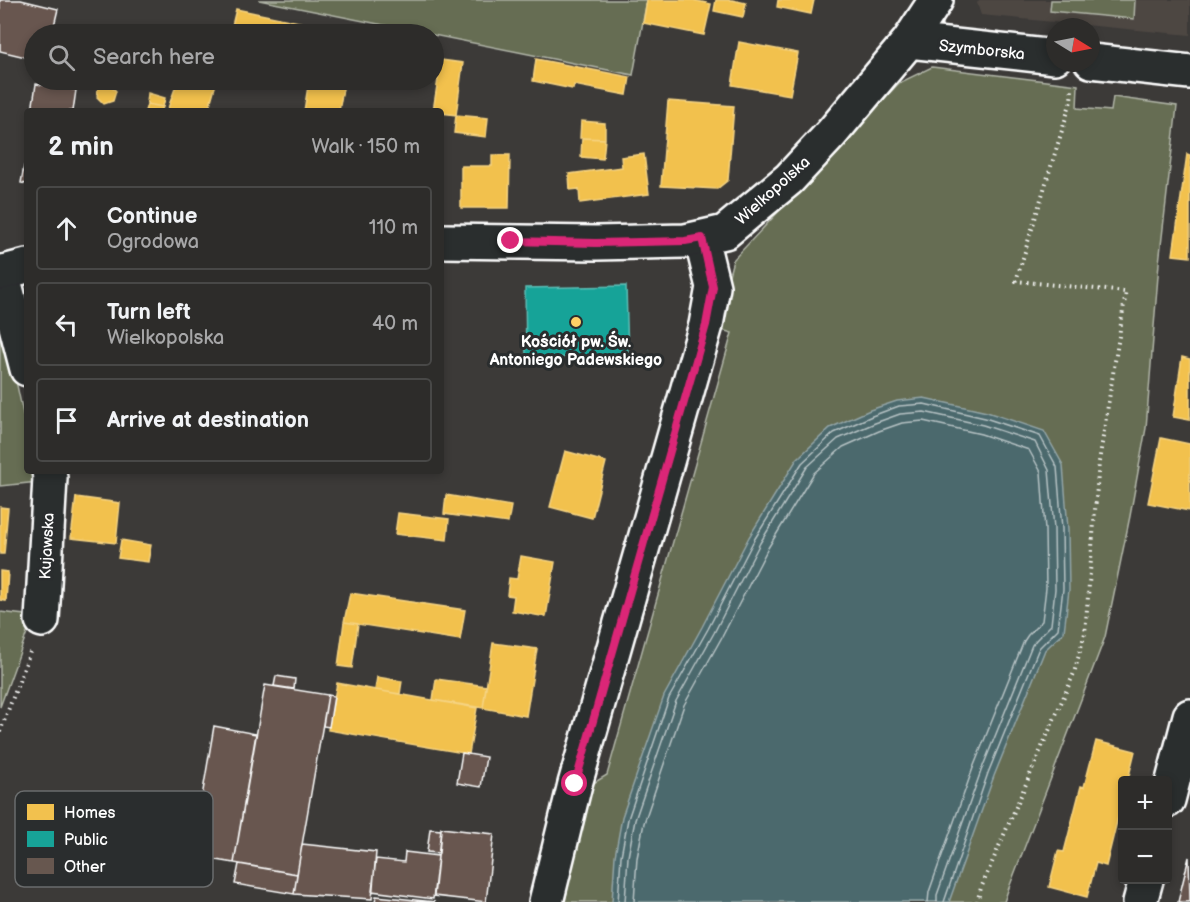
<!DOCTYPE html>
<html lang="en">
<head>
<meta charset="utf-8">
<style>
  :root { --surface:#2d2c2a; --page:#353432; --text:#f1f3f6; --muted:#a7a7a8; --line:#484847 }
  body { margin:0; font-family:"Balsamiq Sans",sans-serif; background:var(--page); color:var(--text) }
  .controls { position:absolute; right:18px; bottom:18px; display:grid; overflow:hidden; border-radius:6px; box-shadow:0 3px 9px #0003 }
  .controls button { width:54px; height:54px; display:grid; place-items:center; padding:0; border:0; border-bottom:2px solid var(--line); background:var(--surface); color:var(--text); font:30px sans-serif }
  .compass { position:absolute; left:1046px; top:18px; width:54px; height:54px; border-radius:50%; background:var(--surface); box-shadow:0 3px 9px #0003; rotate:100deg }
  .stop { position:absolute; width:18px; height:18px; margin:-14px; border:4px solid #db2777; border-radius:50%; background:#fff }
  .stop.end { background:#db2777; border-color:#fff; box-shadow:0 2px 6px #0008 }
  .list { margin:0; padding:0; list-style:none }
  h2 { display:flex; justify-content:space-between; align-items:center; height:78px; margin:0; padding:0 24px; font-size:26px }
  h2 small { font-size:20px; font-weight:400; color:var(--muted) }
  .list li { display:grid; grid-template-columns:39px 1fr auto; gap:18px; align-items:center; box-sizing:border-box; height:84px; margin:0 12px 12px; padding:0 12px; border:2px solid var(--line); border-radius:6px }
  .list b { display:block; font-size:22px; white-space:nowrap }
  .list p { margin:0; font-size:20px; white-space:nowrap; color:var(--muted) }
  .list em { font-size:20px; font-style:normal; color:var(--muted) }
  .icon { flex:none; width:33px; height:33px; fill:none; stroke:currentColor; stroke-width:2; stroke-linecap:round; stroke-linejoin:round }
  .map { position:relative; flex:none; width:1190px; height:902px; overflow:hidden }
  .search { position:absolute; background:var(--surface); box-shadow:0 3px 9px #0003; left:24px; top:24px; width:420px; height:66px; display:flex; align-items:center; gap:15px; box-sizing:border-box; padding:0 21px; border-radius:33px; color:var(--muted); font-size:22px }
  .panel { position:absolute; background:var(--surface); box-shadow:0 3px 9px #0003; left:24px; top:108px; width:420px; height:366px; border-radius:6px }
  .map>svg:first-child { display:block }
  .built { fill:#4d4743 }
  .green { fill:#666d53; stroke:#b2b6a9; stroke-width:1.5 }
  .water { fill:#4b696d; stroke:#93a5a7; stroke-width:1.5 }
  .homes { fill:#f2c14e; stroke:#f6d483; stroke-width:1.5 }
  .public { fill:#17a398; stroke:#5dbfb7; stroke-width:1.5 }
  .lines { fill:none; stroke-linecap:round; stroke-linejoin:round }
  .shore { stroke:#b7c3c5; stroke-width:1.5 }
  .building { fill:#67574f; stroke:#fff; stroke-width:1.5 }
  .minor-casing { stroke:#fff; stroke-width:38 }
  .tertiary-casing { stroke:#fff; stroke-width:38 }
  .path { stroke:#fff; stroke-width:4; stroke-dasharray:1.5 4.5; stroke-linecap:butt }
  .minor { stroke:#2a2d2e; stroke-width:33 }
  .tertiary { stroke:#2a2d2e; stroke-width:33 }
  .route { stroke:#db2777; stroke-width:8 }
  .poi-dot { fill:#ffd166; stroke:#2a2d2e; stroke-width:2 }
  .labels { text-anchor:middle; stroke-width:6; stroke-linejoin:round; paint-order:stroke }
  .street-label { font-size:16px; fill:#fff; stroke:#2a2d2e }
  .poi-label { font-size:16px; font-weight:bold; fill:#fff; stroke:#2a2d2e }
  .key { fill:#2a2d2e; stroke:#6a6c6d; stroke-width:1.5 }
  .key-label { font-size:16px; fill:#fff }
</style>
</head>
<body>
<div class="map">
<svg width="1190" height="902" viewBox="0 0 1190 902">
  <rect width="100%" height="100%" fill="#3c3a38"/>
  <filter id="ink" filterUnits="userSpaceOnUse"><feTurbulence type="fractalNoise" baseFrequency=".0167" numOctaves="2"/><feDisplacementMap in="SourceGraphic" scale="12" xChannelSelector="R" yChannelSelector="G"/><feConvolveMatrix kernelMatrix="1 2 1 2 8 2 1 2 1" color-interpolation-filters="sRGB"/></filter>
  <g filter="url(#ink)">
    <!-- built -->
    <path class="built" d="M979,0H1190V35L981,15L977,3Z"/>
    <!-- green -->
    <path class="green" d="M259,0H647L633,75Z
      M1051,0H1135L1134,19L1050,11Z
      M932,67L1078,85L1077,108L1111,111L1113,97L1177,106L1159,263L1146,428L1130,516L1105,637L1007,893L1004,902H565L587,787L607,775L732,333L715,328L733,260L899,83Z
      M0,306L27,432V471H35L38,482L0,486Z
      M0,612L33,616L0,707Z"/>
    <!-- water -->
    <path class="water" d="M924,398L987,412L1044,431L1063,465L1068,529L1069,590L1064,632L1045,650L994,776L949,902H612L615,856L622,817L664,696L702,627L749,537L797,459L830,428L870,410L897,401Z"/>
    <!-- homes -->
    <path class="homes" d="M647,0H693L711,4L704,35L643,23Z
      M716,0H732L746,3L743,17L714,11Z
      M778,0H814L811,14L777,7Z
      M236,9L347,32L346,34H230Z
      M739,42L798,53L790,95L732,85Z
      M536,59L630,77L627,95L574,85L573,89L533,81Z
      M441,60L463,63L456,115L441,113V111H433Z
      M178,80H217L208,111H167Z
      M309,80H324L344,83L339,111H304Z
      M108,83L116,91L113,101L104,104L97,97L98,87Z
      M148,93L165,98L163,107L147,104Z
      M668,101L734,106L728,180L717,189L661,186Z
      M147,104L163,107L161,111H145Z
      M456,115L488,118L486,137L454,133Z
      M581,121L605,123V139L580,138Z
      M582,138L605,139L603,159L581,157Z
      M644,154L649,194L580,203L579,189L570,190L569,174L622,167L621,157Z
      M1187,154L1190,155V257L1173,255Z
      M492,155H510L509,208H461V166H492Z
      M1182,357L1190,359V420L1173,417Z
      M1161,438L1190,444V511L1148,503Z
      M565,451L606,462L592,518L550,507Z
      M446,495L511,506L508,523L444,514Z
      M76,497L120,503L116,543L71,538Z
      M0,507L8,508L4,554H0Z
      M398,513L449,519L447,540L395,534Z
      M121,540L151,545L148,562L118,558Z
      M521,556L555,562L546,617L512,611L514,596L507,595L509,578L517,579Z
      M0,571L8,572L6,601L0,600Z
      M350,593L465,610L460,640L344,622Z
      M344,622L358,624L352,668L338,666Z
      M493,643L537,649L526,716L483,708Z
      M377,677L402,681L400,694L375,690Z
      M436,679L486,686L483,708L433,700Z
      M337,683L477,708L469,754L328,730Z
      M1096,741L1135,751L1128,780H1122V801L1106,866L1096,863L1087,897L1049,887L1058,851L1064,852L1081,786L1084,787Z"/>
    <!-- public -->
    <path class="public" d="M626,286L628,356L526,358L525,288Z"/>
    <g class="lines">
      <!-- shore -->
      <path class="shore" d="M618,902L621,856L628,819L669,698L708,629L754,540L802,463L834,433L872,416L899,406L924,404L985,418L1040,436L1057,467L1062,529L1063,589L1058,629L1039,648L988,773L944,902
        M625,902L628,857L635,820L676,701L714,633L760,543L807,467L838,439L875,423L900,414L924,412L983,425L1035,442L1049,470L1054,529L1055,589L1051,625L1036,640L1032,645L981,771L937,895V902
        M634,902L637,858L644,823L684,705L722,637L768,548L814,473L843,447L879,431L902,423L923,421L981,434L1029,450L1041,472L1045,530L1046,588L1042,621L1028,635L1024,641L973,768L929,892L928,902"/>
    </g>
    <!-- building -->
    <path class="building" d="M0,0H21L58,9L52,34H34V59L0,51Z
      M36,84L76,90L73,111H32Z
      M24,166H27V184L21,183Z
      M276,676L295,679L294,689L274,686Z
      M265,685L328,695L297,874L234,863Z
      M328,695L334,696L329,727L323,726Z
      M214,726L256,734L234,863L192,856Z
      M462,753L486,757L481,787L457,783Z
      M441,828L494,834L486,902L434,896Z
      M430,829L441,830L439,853L427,852Z
      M302,844L376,852L372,899L294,894Z
      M405,852L438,856L433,899L372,891L376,859L404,862Z
      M1189,857L1190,902H1178Z
      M239,864L297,874L294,894L235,884Z
      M376,896L435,902H375Z"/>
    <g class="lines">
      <defs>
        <path id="minor" d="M2,272L27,369
          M42,620L50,478L49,471
          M1168,800L1190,716
          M546,902L575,784L706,325L713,287L701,238
          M1140,902L1146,880"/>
        <path id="tertiary" d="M909,41L1055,57
          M1091,61L1190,72
          M441,241L596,243L685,241L725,232L789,179L831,134L909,41L936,0
          M0,273L27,266"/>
      </defs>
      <!-- minor casing -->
      <use href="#minor" class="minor-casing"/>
      <!-- tertiary casing -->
      <use href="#tertiary" class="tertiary-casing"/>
      <!-- path -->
      <path class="path" d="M0,732L30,652
        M977,902L981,888L1074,673L1085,633L1099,462L1126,292L1016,281L1071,101L1072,88"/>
      <!-- minor -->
      <use href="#minor" class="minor"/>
      <!-- tertiary -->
      <use href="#tertiary" class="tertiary"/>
    </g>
  </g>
  <g class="lines" filter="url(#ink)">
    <!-- route -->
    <path class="route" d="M511,241L596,243L685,241L702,238L713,287L706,325L575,784"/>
  </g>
  <!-- markers -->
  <circle class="poi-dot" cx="576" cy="322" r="6"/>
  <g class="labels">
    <!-- street labels -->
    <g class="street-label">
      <text transform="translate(982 49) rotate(6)" y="6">Szymborska</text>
      <text transform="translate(772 190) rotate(-42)" y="6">Wielkopolska</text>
      <text transform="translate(46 546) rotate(-87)" y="6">Kujawska</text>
    </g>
    <!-- poi labels -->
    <g class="poi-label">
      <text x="576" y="347">Kościół pw. Św.<tspan x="576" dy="18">Antoniego Padewskiego</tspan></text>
    </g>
  </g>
  <!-- legend -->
  <rect x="15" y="791" width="198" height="96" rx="9" class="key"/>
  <rect x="27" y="804" width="27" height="16" fill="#f2c14e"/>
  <rect x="27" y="831" width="27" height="16" fill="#17a398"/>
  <rect x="27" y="858" width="27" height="16" fill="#67574f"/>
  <g class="key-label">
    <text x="64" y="818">Homes</text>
    <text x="64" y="845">Public</text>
    <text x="64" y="872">Other</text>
  </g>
</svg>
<div class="controls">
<button>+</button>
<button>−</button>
</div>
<svg class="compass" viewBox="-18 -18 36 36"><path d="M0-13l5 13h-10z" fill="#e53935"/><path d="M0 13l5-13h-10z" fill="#a7a7a8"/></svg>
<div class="stop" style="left:575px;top:784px"></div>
<div class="stop end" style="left:511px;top:241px"></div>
<div class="search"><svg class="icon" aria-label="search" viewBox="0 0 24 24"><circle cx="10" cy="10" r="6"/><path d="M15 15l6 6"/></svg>Search here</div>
<section class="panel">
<h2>2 min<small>Walk · 150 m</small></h2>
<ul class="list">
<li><svg class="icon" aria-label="ahead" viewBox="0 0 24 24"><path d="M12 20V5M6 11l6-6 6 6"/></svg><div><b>Continue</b><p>Ogrodowa</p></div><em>110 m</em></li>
<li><svg class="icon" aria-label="left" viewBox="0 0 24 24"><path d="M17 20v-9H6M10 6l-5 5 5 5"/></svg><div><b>Turn left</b><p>Wielkopolska</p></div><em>40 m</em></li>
<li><svg class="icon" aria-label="arrive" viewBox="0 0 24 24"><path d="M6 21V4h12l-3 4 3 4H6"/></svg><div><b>Arrive at destination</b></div></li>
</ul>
</section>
</div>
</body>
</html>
